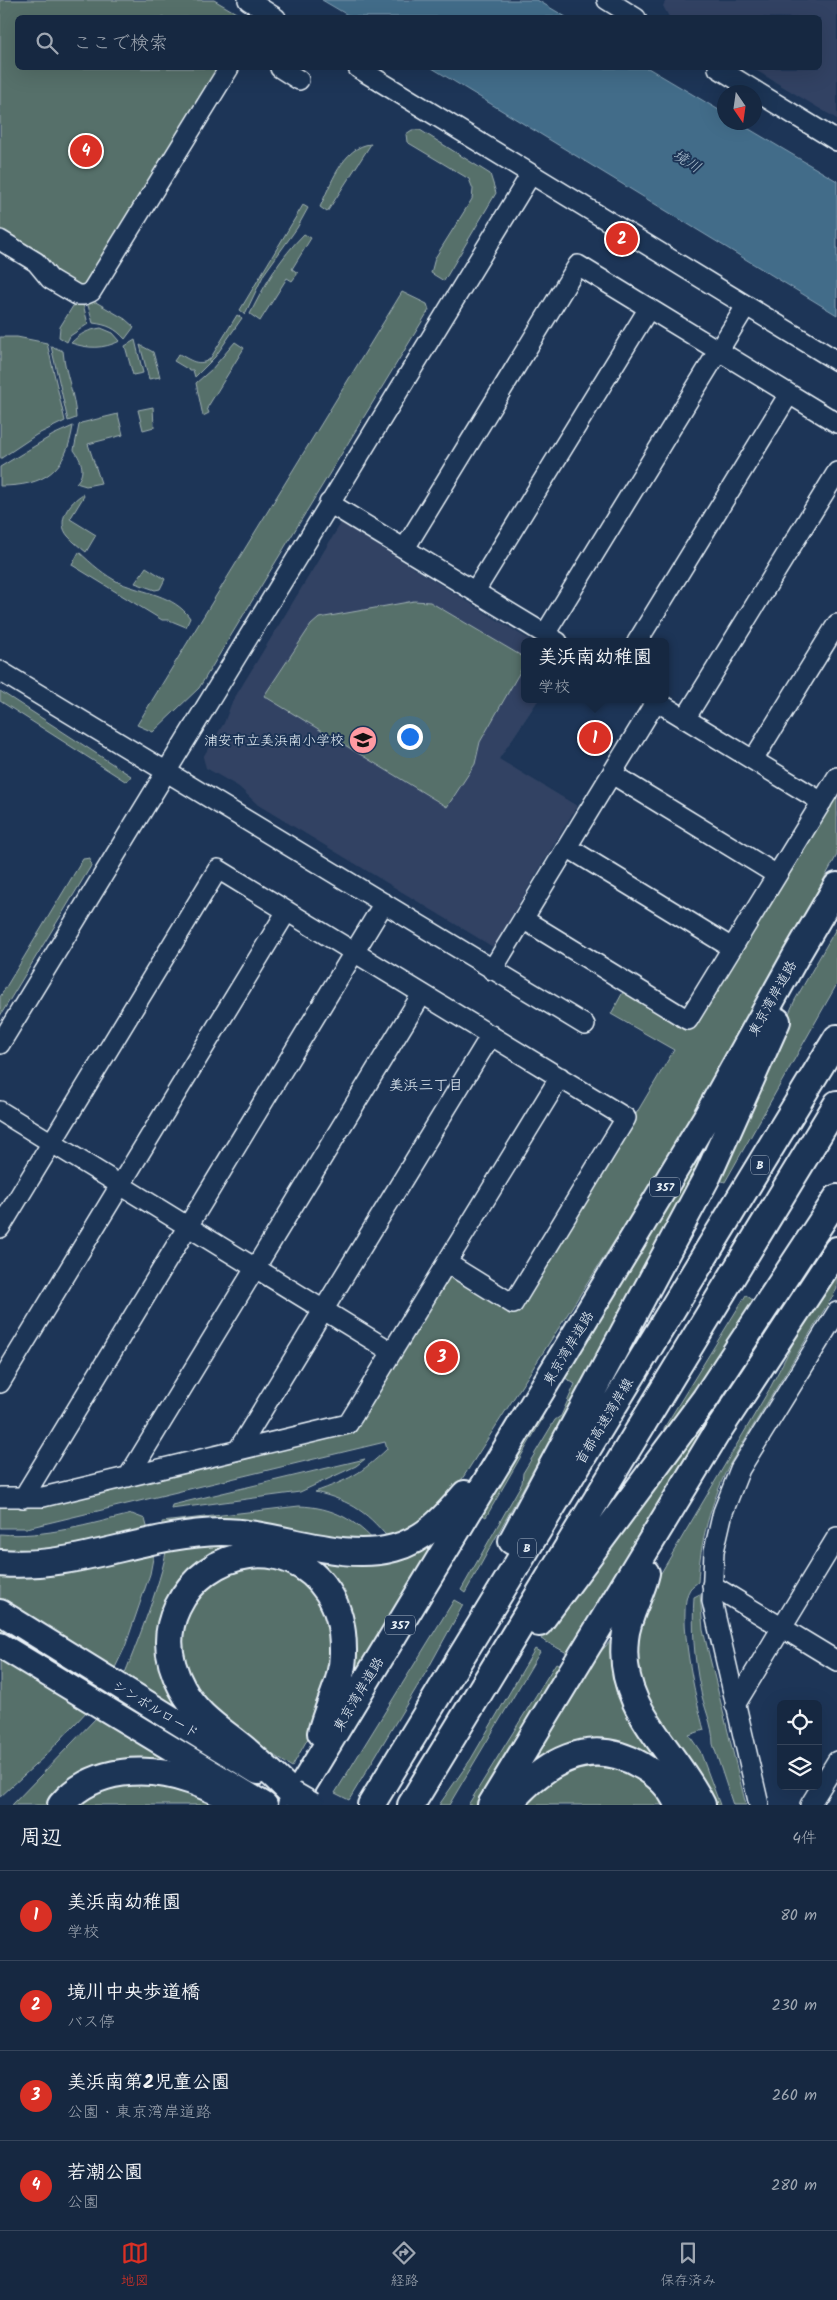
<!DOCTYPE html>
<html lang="ja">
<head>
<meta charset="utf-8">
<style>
  :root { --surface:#162841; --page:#1f3048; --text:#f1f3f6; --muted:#9ea6b1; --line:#35445a; --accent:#d93025 }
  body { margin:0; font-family:Kalam,"Klee One",sans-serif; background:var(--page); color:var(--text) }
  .controls { position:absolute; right:15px; bottom:15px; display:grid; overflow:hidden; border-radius:8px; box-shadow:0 5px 20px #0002 }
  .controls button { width:45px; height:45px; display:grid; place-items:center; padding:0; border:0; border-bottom:1px solid var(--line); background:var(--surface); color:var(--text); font:25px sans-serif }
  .compass { position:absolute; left:717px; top:85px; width:45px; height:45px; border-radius:50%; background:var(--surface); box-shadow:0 5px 20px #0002; rotate:167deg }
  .you { position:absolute; left:409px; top:736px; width:18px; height:18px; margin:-12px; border:4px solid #fff; border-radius:50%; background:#1a73e8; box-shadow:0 0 0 8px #1a73e833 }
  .badge { display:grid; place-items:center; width:32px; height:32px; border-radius:50%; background:var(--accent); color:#fff; font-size:16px; font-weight:700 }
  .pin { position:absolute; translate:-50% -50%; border:2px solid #fff; box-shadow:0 1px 5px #0006 }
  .popup { position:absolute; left:521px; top:638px; width:148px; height:65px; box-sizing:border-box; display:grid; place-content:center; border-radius:8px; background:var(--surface); filter:drop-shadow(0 1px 4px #0005); font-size:16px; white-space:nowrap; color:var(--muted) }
  .popup b { font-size:19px; color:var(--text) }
  .popup::after { content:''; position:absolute; left:50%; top:100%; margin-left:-10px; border:10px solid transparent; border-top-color:var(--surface) }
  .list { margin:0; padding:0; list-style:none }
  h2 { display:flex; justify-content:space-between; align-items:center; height:65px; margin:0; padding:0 20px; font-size:21px }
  h2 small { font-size:16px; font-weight:400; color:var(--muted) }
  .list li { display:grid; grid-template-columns:32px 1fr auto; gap:15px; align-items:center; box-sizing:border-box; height:90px; padding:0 20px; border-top:1px solid var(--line) }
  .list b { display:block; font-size:19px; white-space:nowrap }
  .list p { margin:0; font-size:16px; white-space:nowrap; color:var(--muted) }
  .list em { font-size:16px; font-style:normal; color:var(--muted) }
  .icon { flex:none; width:28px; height:28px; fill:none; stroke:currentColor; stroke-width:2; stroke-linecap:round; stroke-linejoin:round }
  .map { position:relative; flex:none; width:837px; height:1805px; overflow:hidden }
  .search { position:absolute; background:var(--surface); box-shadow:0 5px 20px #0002; left:15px; right:15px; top:15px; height:55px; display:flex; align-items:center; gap:12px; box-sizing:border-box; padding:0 18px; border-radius:8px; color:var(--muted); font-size:19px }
  .sheet { height:425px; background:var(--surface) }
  nav { display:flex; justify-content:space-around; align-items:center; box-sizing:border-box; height:70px; border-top:1px solid var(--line); background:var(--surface); font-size:14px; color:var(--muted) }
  nav a { display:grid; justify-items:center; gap:2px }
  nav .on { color:var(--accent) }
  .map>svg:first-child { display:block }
  .built { fill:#314263 }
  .green { fill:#566f6b; stroke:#9fb0b2 }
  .water { fill:#426c89; stroke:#84a1b5 }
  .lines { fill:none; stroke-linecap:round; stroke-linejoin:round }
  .minor-casing { stroke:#e8f1f8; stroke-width:22 }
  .major-casing { stroke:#e8f1f8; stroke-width:28 }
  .highway-casing { stroke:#e8f1f8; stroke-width:30 }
  .minor { stroke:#1d3557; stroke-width:19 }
  .major { stroke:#1d3557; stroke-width:24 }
  .highway { stroke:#1d3557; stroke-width:26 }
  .major-bridge-casing { stroke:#e8f1f8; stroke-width:28; stroke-linecap:butt }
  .major-bridge { stroke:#1d3557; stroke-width:24 }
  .labels { text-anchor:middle; stroke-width:4; stroke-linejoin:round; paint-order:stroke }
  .shield { fill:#1d3557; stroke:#abb9c8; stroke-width:1 }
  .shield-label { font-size:12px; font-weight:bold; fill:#e8f1f8 }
  .poi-label { font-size:14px; fill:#e8f1f8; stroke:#1d3557; text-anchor:end }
  .street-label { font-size:14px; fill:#e8f1f8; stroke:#1d3557 }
  .water-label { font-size:15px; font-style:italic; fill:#aec2d1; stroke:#1d3557 }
  .neighbourhood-label { font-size:15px; fill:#e8f1f8; stroke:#1d3557 }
</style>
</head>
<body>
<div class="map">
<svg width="837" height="1805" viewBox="0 0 837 1805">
  <rect width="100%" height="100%" fill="#1d3557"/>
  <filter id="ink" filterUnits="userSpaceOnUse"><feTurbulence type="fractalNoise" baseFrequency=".02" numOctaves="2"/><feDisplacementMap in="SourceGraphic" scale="10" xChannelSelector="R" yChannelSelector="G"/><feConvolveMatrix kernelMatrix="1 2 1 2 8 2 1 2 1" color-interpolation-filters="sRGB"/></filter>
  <g filter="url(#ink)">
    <!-- built -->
    <path class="built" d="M666,0H837V119L752,68H820V18L669,17L663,6Z
      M341,523L533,642H525V699H539L499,759L577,806L493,947L258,805L239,787L206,768L203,757L224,723L232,702Z"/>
    <!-- green -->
    <path class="green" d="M0,0H214L243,17L18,18V68H224L87,286L79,288L0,234Z
      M412,130H420L490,174L496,193L444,281L431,273L435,258L472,199L473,189L469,179L407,142L406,134Z
      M371,144L327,212L320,207C330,186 343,146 371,144Z
      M303,205L308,208L297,228L264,274L245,314L240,310Z
      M304,234L311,238L292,269L298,273L292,281L287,278L260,321L250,314C265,284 280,258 304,234Z
      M402,292L427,304L429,310L199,688L153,732L137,725Z
      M94,301L125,319L134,327L125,339C115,328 108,325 93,323L87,302Z
      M83,304L88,324L70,336L67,342L59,337L60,327L73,306Z
      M237,315L242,318L215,357L195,377L193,370H189L174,361L179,354C190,360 199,367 210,359Z
      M101,328L113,333L120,341C103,349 89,349 71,343C81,333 88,330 101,328Z
      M0,337H17L47,343L65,421L36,435L0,459Z
      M135,340L143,373L133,375L125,346Z
      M235,342L244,348L207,408L209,413L203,416L196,383L212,369Z
      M140,345L153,352L160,377L149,379Z
      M51,346L63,351C65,374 75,394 76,418L68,421Z
      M153,407L154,427L143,430L138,410Z
      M118,414L123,435L88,444L101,483L86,486L76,483C86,473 82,461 74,450L79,425L81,423Z
      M73,426C66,471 45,486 0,486V467L53,435Z
      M83,494L84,496L70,519L96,535L86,552C80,547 73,542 68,536C55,521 70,502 83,494Z
      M79,552C92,564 104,575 120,583C144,593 174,595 190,618L186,627L169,620H162L72,565Z
      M146,567L165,579L160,589L155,590L135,583Z
      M414,601L430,602L525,658V663L480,742L475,764L447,807L264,696L311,625L319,618Z
      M0,691L131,776L128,780L125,781L0,701Z
      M837,776V855L697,1112L446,1504L392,1543C369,1513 352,1501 315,1492C348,1480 361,1474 387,1449L385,1442L27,1528H0V1505L352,1430L446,1277L453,1274L517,1314L674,1050L611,1014L623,992L683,1029L688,1027Z
      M90,858L91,866L0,1016V997L83,859Z
      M837,927V984L725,1182L714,1178L795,1000Z
      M743,1072L700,1169L465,1593L461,1590L522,1483L523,1473L555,1420L561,1416L575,1384L562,1376Z
      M837,1268V1289L728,1467C711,1504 700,1540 698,1582C696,1584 692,1586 690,1589C675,1610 697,1705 704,1730L689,1735L700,1751L720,1805H710L649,1715L633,1648L648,1595L769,1390L801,1328Z
      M746,1295L754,1301L716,1357L704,1382L668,1433L664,1431V1428Z
      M750,1350L567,1653L541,1639L576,1584Z
      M538,1414L543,1418L486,1517L479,1513Z
      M365,1459L356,1466L300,1492L171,1509L172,1505Z
      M299,1506C333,1507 356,1520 378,1545L168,1530L162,1525V1522Z
      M132,1514L145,1519L148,1530L75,1551L0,1554V1534C45,1538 89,1524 132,1514Z
      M448,1530L374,1650L354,1670L350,1618L255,1547L165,1618L197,1720L123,1678C132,1656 169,1563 166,1545L201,1540L300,1550Z
      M154,1553L150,1574L125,1647L113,1672L0,1601V1568Z
      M267,1564L308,1582L335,1623L324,1709L292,1767L222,1722L185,1672L180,1633L190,1603L216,1575Z
      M700,1594L703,1630L746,1805H733L713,1744C713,1724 703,1706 700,1687C694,1658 692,1627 694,1597Z
      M454,1600L463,1605L429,1667L349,1800L335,1793Z
      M0,1622L86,1677L82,1683L0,1635Z
      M619,1631L680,1780L626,1750L518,1784L589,1665Z
      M535,1649L540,1652L449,1805H439L471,1759Z
      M0,1656L89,1709L45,1756L0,1797Z
      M556,1663L563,1667L479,1805H468Z
      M98,1716L141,1742L170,1764L51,1805H12Z
      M599,1763L639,1774L668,1805H522L555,1775Z
      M131,1782L163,1785L221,1805H75L93,1791Z"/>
    <!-- water -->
    <path class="water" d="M322,0H537L566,17H351Z
      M432,68H648L724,113V122L739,123L837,181V315Z"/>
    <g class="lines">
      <defs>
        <path id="minor" d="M248,0L276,18
          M607,0L636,18
          M280,68L299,80
          M358,68L837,361
          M718,68L837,141
          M0,240L36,262L50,279L77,295H84L91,292L229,68
          M329,503L558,642
          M405,548L578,265L837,423
          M475,591L649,308
          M545,634L746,306
          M637,642L789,394
          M0,671L585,1025
          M653,699L822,802
          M685,719L837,472
          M753,760L837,624
          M612,774L777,875
          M567,847L732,948
          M523,919L688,1020L837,777
          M492,970L656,701
          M0,1044L531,174
          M0,1111L392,1352
          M0,1228L218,869L626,1118L513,1304L447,1263
          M0,1383L287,911
          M238,1450L491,1035
          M128,1477L422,994
          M0,1497H43L348,1424L560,1077
          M23,1498L384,903
          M712,1585L837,1661
          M735,1705L837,1537
          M759,1805L712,1601L714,1551L723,1512L740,1469L837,1312
          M810,1805L837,1761"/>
        <path id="major" d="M0,1612L258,1772
          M0,1645L265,1805"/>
        <path id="highway" d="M512,1541L708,1175L777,1021
          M0,1563C75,1570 146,1533 221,1532C278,1532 340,1563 394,1548C425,1540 445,1517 465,1494
          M646,1573C641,1596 627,1615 625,1639C617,1710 674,1747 702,1805
          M539,1623L705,1399L837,1198
          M293,1794C279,1780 264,1766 249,1753C225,1732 197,1717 182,1688C168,1662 164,1635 177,1608C206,1547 289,1533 328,1592C339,1609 343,1629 343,1650C344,1680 328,1704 321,1733
          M61,1805C93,1767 148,1765 192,1781C211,1788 230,1798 248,1805
          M291,1805L706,1118L796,956L837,886
          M371,1805L837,1038
          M411,1805L837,1104
          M491,1805L716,1434L837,1250
          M508,1805C543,1763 589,1734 642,1766C658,1775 671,1788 678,1805"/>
      </defs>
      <!-- minor casing -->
      <use href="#minor" class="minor-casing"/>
      <!-- major casing -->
      <use href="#major" class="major-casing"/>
      <!-- highway casing -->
      <use href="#highway" class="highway-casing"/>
      <!-- minor -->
      <use href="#minor" class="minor"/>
      <!-- major -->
      <use href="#major" class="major"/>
      <!-- highway -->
      <use href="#highway" class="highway"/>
      <defs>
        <path id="major-bridge" d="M293,1794L312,1805"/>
      </defs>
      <!-- major-bridge casing -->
      <use href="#major-bridge" class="major-bridge-casing"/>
      <!-- major-bridge -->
      <use href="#major-bridge" class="major-bridge"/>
    </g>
  </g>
  <!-- icons -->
  <defs>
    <symbol id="school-disc" viewBox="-11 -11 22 22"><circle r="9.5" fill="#ff9aa2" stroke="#1d3557"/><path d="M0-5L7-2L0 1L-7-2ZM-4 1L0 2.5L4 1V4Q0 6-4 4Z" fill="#111"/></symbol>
  </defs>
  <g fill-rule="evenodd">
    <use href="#school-disc" x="347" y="724" width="32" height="32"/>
  </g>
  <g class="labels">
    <!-- shield labels -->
    <g class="shield">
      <rect x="751" y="1155.5" width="18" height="19" rx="4"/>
      <rect x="650" y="1177.5" width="30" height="19" rx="4"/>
      <rect x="518" y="1538.5" width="18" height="19" rx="4"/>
      <rect x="385" y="1615.5" width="30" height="19" rx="4"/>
    </g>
    <g class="shield-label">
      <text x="760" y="1169">B</text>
      <text x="665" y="1191">357</text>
      <text x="527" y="1552">B</text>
      <text x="400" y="1629">357</text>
    </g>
    <!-- poi labels -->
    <g class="poi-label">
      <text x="344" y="745">浦安市立美浜南小学校</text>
    </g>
    <!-- street labels -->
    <g class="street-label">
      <text transform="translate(772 998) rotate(-61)" y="5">東京湾岸道路</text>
      <text transform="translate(568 1348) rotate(-59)" y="5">東京湾岸道路</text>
      <text transform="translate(604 1421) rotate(-59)" y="5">首都高速湾岸線</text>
      <text transform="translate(358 1694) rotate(-59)" y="5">東京湾岸道路</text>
      <text transform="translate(156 1709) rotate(31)" y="5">シンボルロード</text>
    </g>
    <!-- water labels -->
    <g class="water-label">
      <text transform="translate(687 161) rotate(32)" y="5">境川</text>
    </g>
    <!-- neighbourhood labels -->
    <g class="neighbourhood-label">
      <text x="426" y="1090">美浜三丁目</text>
    </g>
  </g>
</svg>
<div class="controls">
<button><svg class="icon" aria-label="locate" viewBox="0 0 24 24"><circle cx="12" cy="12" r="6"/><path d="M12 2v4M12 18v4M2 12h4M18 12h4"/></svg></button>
<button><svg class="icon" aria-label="layers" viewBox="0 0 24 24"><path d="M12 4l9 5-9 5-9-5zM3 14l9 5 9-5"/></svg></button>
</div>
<svg class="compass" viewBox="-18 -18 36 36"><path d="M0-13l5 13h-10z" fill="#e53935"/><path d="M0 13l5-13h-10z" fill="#9ea6b1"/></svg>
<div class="you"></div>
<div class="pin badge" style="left:595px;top:738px">1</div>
<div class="popup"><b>美浜南幼稚園</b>学校</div>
<div class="pin badge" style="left:622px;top:239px">2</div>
<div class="pin badge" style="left:442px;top:1357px">3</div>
<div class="pin badge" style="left:86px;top:151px">4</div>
<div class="search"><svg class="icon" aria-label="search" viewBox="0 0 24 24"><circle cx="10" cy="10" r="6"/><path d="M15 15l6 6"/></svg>ここで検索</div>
</div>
<section class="sheet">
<h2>周辺<small>4件</small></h2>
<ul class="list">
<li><span class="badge">1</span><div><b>美浜南幼稚園</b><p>学校</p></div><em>80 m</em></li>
<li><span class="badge">2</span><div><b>境川中央歩道橋</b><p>バス停</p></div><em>230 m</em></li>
<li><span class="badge">3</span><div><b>美浜南第2児童公園</b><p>公園 · 東京湾岸道路</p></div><em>260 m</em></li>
<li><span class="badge">4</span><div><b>若潮公園</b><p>公園</p></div><em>280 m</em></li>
</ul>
</section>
<nav>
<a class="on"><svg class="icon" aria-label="map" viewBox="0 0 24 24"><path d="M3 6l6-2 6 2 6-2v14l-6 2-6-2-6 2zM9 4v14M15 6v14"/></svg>地図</a>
<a><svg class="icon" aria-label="directions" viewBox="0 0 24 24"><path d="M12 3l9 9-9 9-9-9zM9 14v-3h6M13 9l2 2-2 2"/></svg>経路</a>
<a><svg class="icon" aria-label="saved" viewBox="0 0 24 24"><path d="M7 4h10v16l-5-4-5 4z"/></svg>保存済み</a>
</nav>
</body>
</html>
